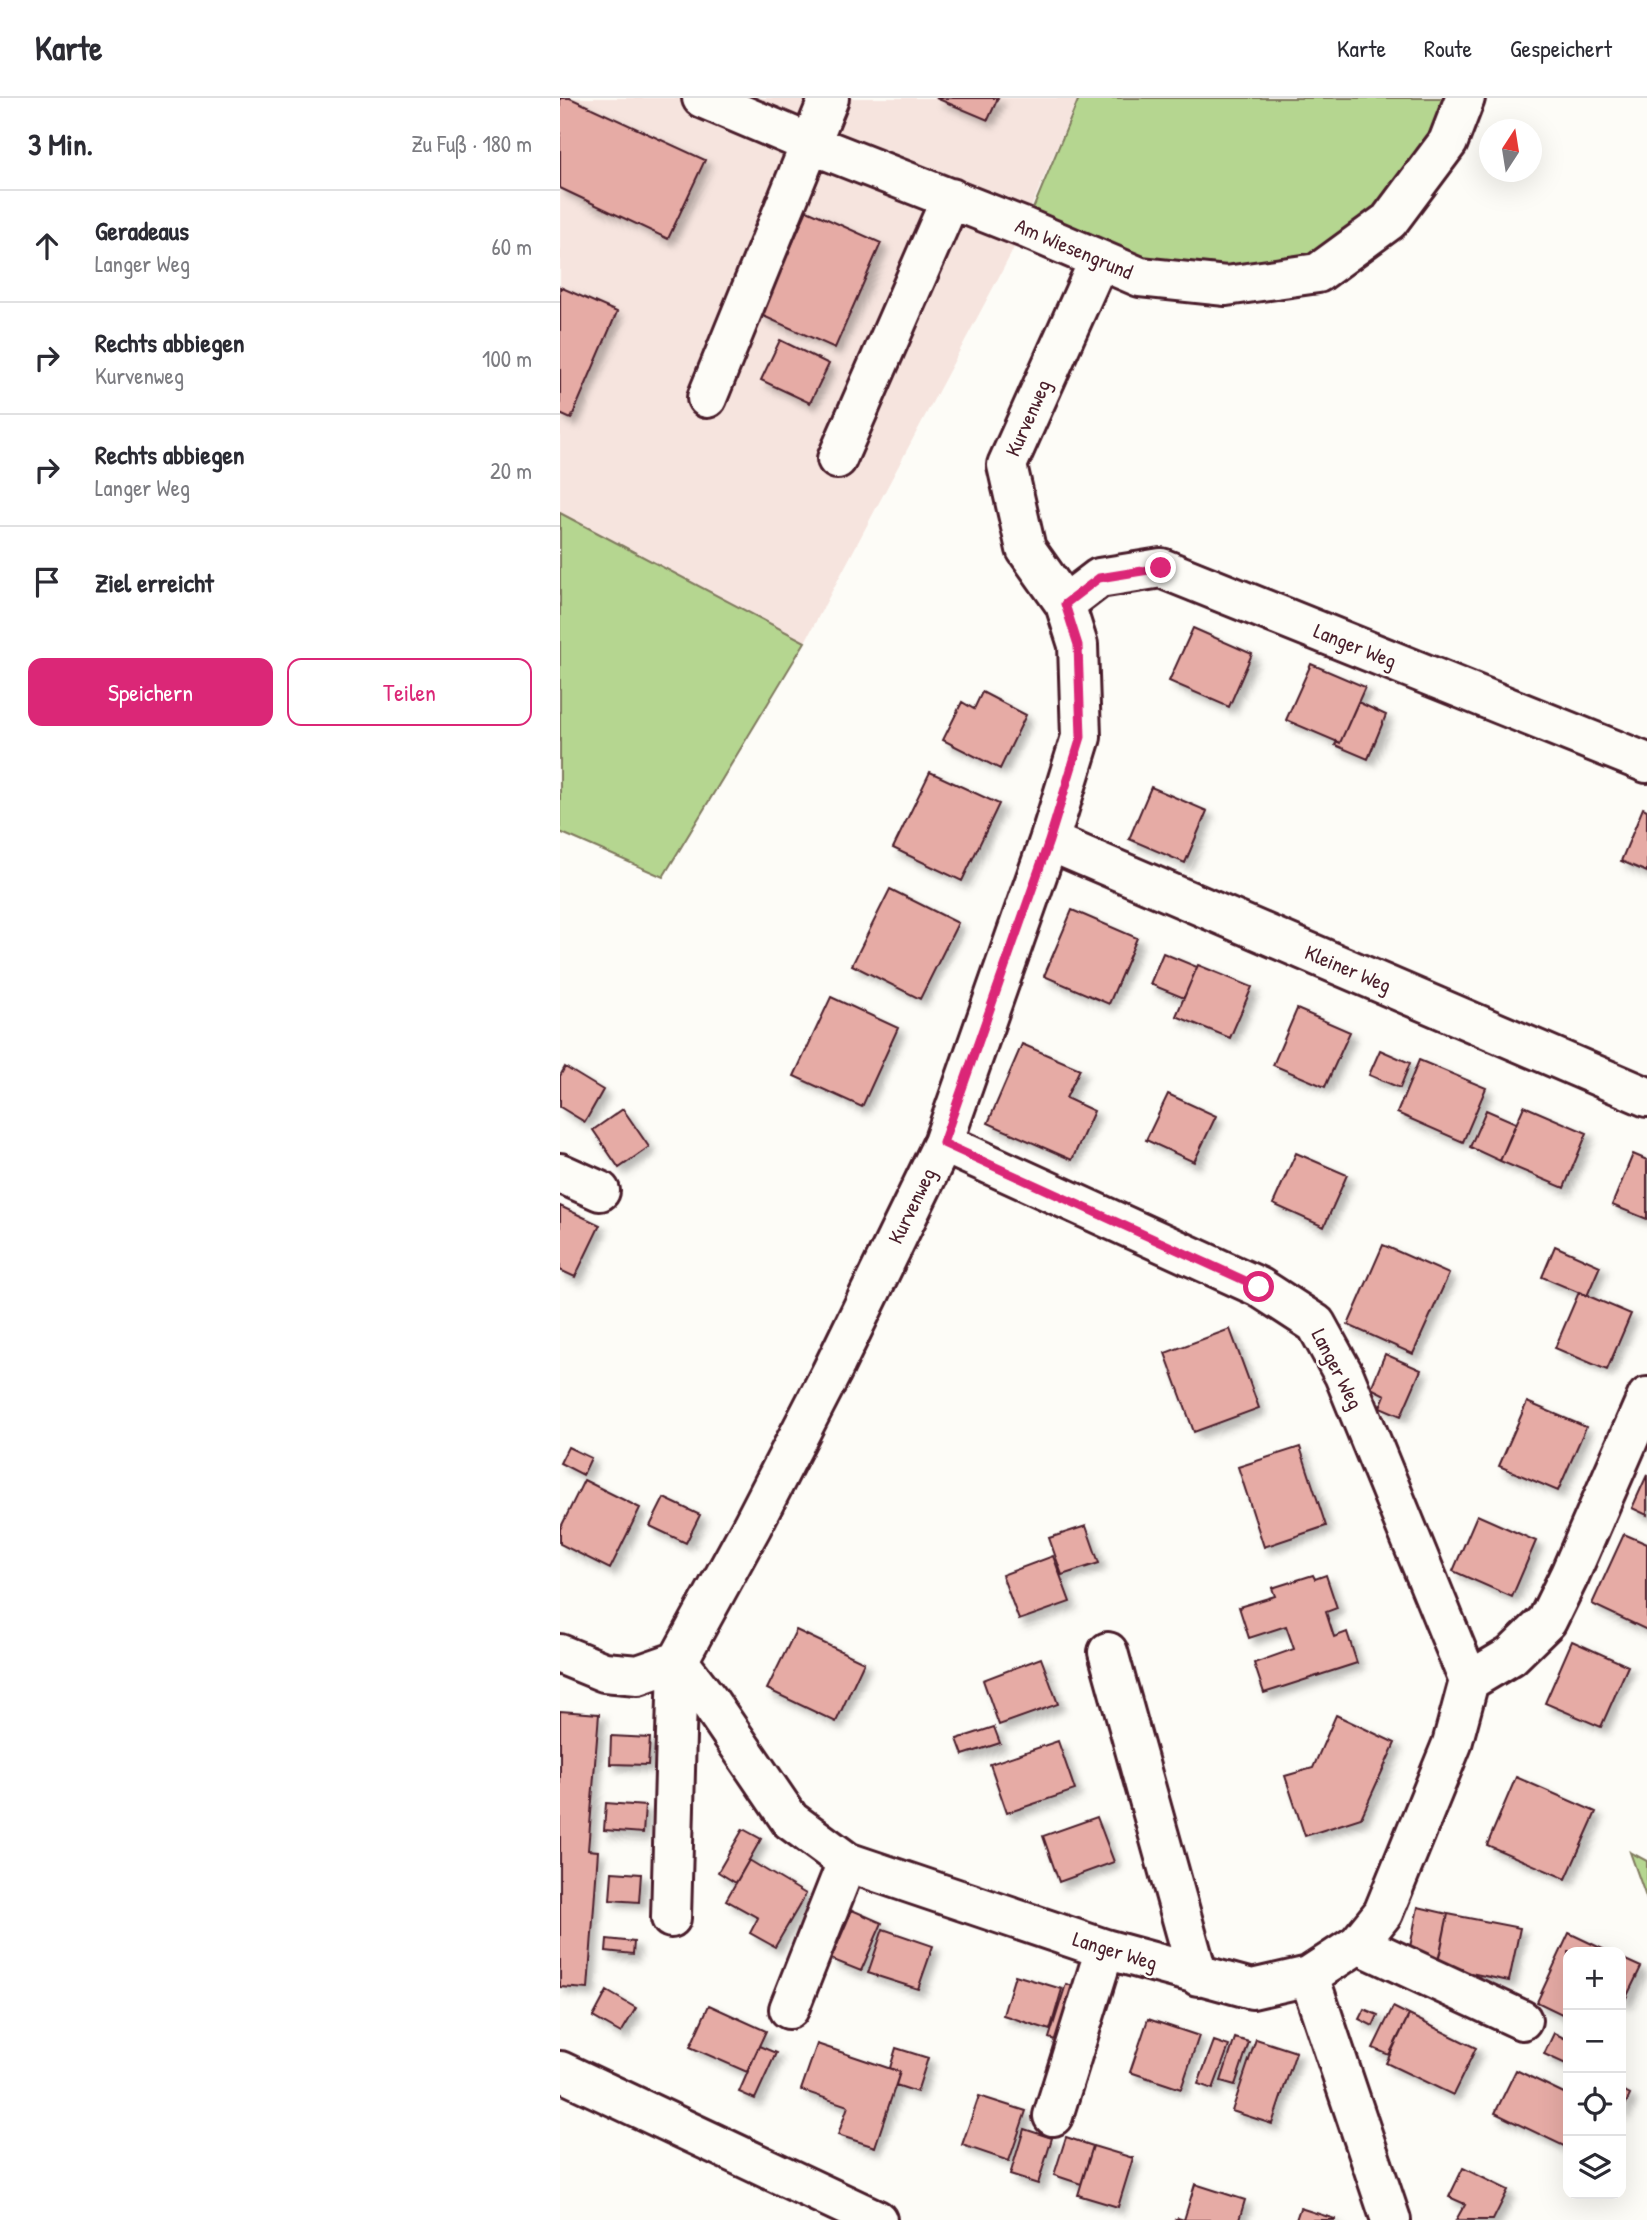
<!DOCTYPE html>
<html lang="de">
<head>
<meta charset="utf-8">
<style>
  :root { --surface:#fff; --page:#f7f7f7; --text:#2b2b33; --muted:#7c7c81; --line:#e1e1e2; --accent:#db2777 }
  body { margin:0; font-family:"Patrick Hand",sans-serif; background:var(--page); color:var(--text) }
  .controls { position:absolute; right:21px; bottom:21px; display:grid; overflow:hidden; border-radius:14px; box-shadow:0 7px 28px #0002 }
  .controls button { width:63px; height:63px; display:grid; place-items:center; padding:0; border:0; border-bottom:2px solid var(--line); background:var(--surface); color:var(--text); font:35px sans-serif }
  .compass { position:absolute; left:919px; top:21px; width:63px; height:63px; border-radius:50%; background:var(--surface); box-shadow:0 7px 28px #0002; rotate:12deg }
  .stop { position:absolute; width:21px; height:21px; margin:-16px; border:5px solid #db2777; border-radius:50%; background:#fff }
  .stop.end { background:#db2777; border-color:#fff; box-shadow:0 2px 7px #0008 }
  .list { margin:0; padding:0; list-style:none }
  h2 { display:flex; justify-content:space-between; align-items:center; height:91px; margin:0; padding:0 28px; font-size:30px }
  h2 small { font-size:23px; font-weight:400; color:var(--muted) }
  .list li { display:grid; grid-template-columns:46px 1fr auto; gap:21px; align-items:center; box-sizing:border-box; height:112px; padding:0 28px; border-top:2px solid var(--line) }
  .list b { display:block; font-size:26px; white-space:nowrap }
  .list p { margin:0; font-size:23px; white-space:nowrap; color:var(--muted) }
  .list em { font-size:23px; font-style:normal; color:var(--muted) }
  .actions { display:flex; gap:14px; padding:21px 28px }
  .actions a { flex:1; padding:16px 0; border:2px solid var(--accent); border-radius:14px; text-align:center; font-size:24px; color:var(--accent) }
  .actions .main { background:var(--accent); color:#fff }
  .icon { flex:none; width:38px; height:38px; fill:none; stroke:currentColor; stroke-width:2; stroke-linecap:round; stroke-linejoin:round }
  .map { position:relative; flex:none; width:1087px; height:2122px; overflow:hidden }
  header { display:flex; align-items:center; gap:42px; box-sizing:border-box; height:98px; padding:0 35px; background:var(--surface); border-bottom:2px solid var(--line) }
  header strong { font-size:33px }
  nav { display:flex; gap:38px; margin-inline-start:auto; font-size:24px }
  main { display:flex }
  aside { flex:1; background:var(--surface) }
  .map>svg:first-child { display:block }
  .built { fill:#f6e4de }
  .green { fill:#b5d690; stroke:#807a5e; stroke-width:2 }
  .building { fill:#e6aba5; stroke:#4a1f2b; stroke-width:2; filter:url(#shadow) }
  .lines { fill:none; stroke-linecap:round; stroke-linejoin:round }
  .minor-casing { stroke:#4a1f2b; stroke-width:44 }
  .minor { stroke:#fdfcf7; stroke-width:38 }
  .route { stroke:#db2777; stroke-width:9 }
  .labels { text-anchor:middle; stroke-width:5; stroke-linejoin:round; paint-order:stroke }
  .street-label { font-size:21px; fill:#4a1f2b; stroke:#fdfcf7 }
</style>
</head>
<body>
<header>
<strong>Karte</strong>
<nav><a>Karte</a><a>Route</a><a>Gespeichert</a></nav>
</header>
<main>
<aside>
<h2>3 Min.<small>Zu Fuß · 180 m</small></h2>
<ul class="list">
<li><svg class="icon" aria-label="ahead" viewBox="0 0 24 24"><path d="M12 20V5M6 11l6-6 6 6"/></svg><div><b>Geradeaus</b><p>Langer Weg</p></div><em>60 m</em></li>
<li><svg class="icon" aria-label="right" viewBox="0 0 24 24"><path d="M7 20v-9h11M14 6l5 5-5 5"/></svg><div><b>Rechts abbiegen</b><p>Kurvenweg</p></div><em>100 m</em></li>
<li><svg class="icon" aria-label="right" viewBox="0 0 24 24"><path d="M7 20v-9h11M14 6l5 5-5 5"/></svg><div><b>Rechts abbiegen</b><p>Langer Weg</p></div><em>20 m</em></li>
<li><svg class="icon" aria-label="arrive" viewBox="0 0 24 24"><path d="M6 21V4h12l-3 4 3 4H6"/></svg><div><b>Ziel erreicht</b></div></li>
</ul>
<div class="actions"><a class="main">Speichern</a><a>Teilen</a></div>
</aside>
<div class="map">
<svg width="1087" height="2122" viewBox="0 0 1087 2122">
  <defs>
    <filter id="shadow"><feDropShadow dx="6" dy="6" stdDeviation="3.5" flood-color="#0004"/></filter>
  </defs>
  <rect width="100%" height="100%" fill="#fdfcf7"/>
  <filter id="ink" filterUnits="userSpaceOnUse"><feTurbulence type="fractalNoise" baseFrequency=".0143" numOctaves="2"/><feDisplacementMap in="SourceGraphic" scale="14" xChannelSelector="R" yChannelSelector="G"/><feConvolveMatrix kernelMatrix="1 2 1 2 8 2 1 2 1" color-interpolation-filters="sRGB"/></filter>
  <g filter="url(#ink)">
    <!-- built -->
    <path class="built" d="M0,0H518L451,156L245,544L0,415Z"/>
    <!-- green -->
    <path class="green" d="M519,0H905L888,44L758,175L666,188L465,130Z
      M0,415L245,544L103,779L0,734Z
      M1070,1754L1087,1763V1802Z"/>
    <!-- building -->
    <path class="building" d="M0,0H10L145,62L108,141L0,90Z
      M376,0H438L428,22Z
      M247,112L321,145L275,250L201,217Z
      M0,189L57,214L11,321L0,316Z
      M220,242L269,266L250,305L201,282Z
      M633,530L692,556L669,609L609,583Z
      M751,566L805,589L780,645L726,622Z
      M422,594L466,617L440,671L383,642L402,604L414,611Z
      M798,604L826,617L808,661L775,647L777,643L780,645Z
      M370,674L439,706L402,783L333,750Z
      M591,689L647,713L625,765L569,741Z
      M1083,710L1087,712V774L1061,763Z
      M330,791L398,825L360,901L292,867Z
      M512,812L577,840L549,906L484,878Z
      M603,855L637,869L624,900L590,886Z
      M638,867L692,889L670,940L616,918Z
      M271,899L338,930L302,1009L234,978Z
      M737,911L790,934L765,989L713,967Z
      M462,946L520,971L506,1000L534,1013L512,1062L428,1025Z
      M820,952L850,965L840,990L809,977Z
      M859,962L926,990L903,1044L837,1015Z
      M5,969L43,992L25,1024L0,1009V978Z
      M608,996L656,1018L634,1064L586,1042Z
      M964,1008L1027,1035L1004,1090L940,1063Z
      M63,1011L89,1049L59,1070L33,1032Z
      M926,1012L956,1025L940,1063L910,1049Z
      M736,1055L787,1077L764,1129L713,1106Z
      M1073,1056L1087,1062V1121L1052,1107Z
      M0,1108L40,1127L15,1179L0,1172Z
      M823,1147L889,1176L853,1256L788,1227Z
      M995,1148L1040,1168L1027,1198L982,1179Z
      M1019,1194L1071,1216L1047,1272L995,1250Z
      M670,1231L699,1310L634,1334L605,1255Z
      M825,1256L861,1272L841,1318L820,1309L825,1297L811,1290Z
      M967,1304L1026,1329L998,1393L939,1368Z
      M8,1349L31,1360L23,1377L0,1365Z
      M740,1349L766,1428L704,1449L678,1369Z
      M1087,1377V1417L1072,1410Z
      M24,1382L80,1410L50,1471L0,1446V1431Z
      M104,1400L140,1417L126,1445L90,1428Z
      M917,1417L976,1443L952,1499L893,1473Z
      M526,1428L539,1465L502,1477L489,1440Z
      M1064,1436L1087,1446V1532L1032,1506Z
      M493,1458L510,1504L459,1522L442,1477Z
      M753,1477L755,1481L766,1477L777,1510L766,1514L774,1539L787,1534L797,1565L704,1595L694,1565L734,1551L726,1528L689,1540L679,1509L715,1498L712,1490Z
      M236,1532L304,1564L276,1624L207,1591Z
      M1012,1543L1068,1568L1041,1629L985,1605Z
      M481,1560L498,1606L439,1627L423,1582Z
      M0,1613L39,1616L28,1752L38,1753L28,1891L0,1889Z
      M776,1617L835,1645L801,1720L745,1738L725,1678L753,1670Z
      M434,1629L440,1645L403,1657L397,1641Z
      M51,1638L90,1640L88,1667L50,1666Z
      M498,1643L515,1692L447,1715L430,1666Z
      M956,1679L1036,1714L1006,1781L927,1747Z
      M46,1705L85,1708L83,1735L44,1732Z
      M537,1719L554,1764L499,1784L483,1738Z
      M183,1731L201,1741L176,1785L158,1774Z
      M189,1762L246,1796L215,1849L190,1835L198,1820L166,1802Z
      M52,1774L81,1776L79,1804L50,1802Z
      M858,1809L888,1816L878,1865L848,1859Z
      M292,1812L322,1825L301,1873L271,1861Z
      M888,1816L960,1830L949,1883L877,1868Z
      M323,1831L373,1848L358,1891L308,1875Z
      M1009,1835L1049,1854H1008V1919L977,1904Z
      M47,1841L74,1844L73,1856L46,1853Z
      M1061,1860L1081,1869L1064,1904L1061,1902Z
      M455,1877L502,1891L490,1932L443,1917Z
      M506,1886L521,1890L504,1945L489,1940Z
      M47,1893L76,1910L61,1935L33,1919Z
      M149,1907L206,1933L187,1974L130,1949Z
      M833,1909L849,1917L829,1957L813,1950Z
      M804,1911L818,1917L813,1928L799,1921Z
      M849,1917L916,1950L893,1997L826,1965Z
      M588,1921L639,1938L621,1991L570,1974Z
      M994,1935L1008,1942V1967L984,1956Z
      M675,1940L689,1944L675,1987L661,1983Z
      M696,1941L736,1954L712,2026L672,2013Z
      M654,1943L669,1948L653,1991L638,1986Z
      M257,1946L340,1974L315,2049L278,2037L288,2008L241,1992Z
      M199,1948L216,1955L195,2001L179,1994Z
      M336,1950L368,1960L357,1994L336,1987L340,1974L330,1970Z
      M956,1972L1008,1997V2050L935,2015Z
      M1061,1992L1070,1997L1061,2016Z
      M419,1998L466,2013L449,2063L402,2047Z
      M464,2031L492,2040L478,2086L450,2077Z
      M506,2039L533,2048L521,2086L494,2077Z
      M533,2048L573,2060L558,2109L518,2097Z
      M903,2070L948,2092L933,2122H896L905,2106L889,2099Z
      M635,2086L685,2102L679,2122H614L618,2120L624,2122Z
      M740,2110L775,2121V2122H736Z"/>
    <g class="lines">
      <defs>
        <path id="minor" d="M142,0L251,46L465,130L580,179L666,188L758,175L829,123L888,44L905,0
          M147,300L269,0
          M277,361L391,100
          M505,506L539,480L601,470L1087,665
          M489,743L1087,999
          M383,1045L699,1189L756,1226L784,1277L909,1583
          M0,1075L40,1093
          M548,1554L638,1878
          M0,1556L44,1574L78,1577L118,1563L192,1428L271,1275L383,1045L489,743L521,639L518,547L505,506L466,451L447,367L539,162
          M118,1563L149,1603L230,1722L287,1764L545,1851L692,1891L749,1878L798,1846L823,1815L892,1646L909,1583L951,1558L987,1523L1010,1476L1087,1299
          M111,1820L118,1563
          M798,1846L962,1922
          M749,1878L831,2122
          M229,1911L287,1764
          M0,1973L317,2122
          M493,2018L545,1851"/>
      </defs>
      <!-- minor casing -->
      <use href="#minor" class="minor-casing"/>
      <!-- minor -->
      <use href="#minor" class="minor"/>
    </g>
  </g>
  <g class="lines" filter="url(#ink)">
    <!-- route -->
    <path class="route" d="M601,470L539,480L505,506L518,547L521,639L489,743L383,1045L699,1189"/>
  </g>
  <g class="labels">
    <!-- street labels -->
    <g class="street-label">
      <text transform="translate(514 151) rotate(23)" y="7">Am Wiesengrund</text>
      <text transform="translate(468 320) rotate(-66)" y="7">Kurvenweg</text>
      <text transform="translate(795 548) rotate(22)" y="7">Langer Weg</text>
      <text transform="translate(788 871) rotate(23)" y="7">Kleiner Weg</text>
      <text transform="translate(352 1108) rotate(-64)" y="7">Kurvenweg</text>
      <text transform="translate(777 1271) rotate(63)" y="7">Langer Weg</text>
      <text transform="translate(555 1853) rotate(17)" y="7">Langer Weg</text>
    </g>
  </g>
</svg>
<div class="controls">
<button>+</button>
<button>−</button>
<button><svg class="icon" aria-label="locate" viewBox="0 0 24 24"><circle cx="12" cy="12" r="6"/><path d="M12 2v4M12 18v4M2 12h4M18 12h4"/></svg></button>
<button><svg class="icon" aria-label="layers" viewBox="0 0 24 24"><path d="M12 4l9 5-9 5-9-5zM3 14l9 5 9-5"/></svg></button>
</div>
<svg class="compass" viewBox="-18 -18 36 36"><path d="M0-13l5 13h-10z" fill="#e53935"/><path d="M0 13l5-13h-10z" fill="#7c7c81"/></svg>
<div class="stop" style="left:699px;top:1189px"></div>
<div class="stop end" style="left:601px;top:470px"></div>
</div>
</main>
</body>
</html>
